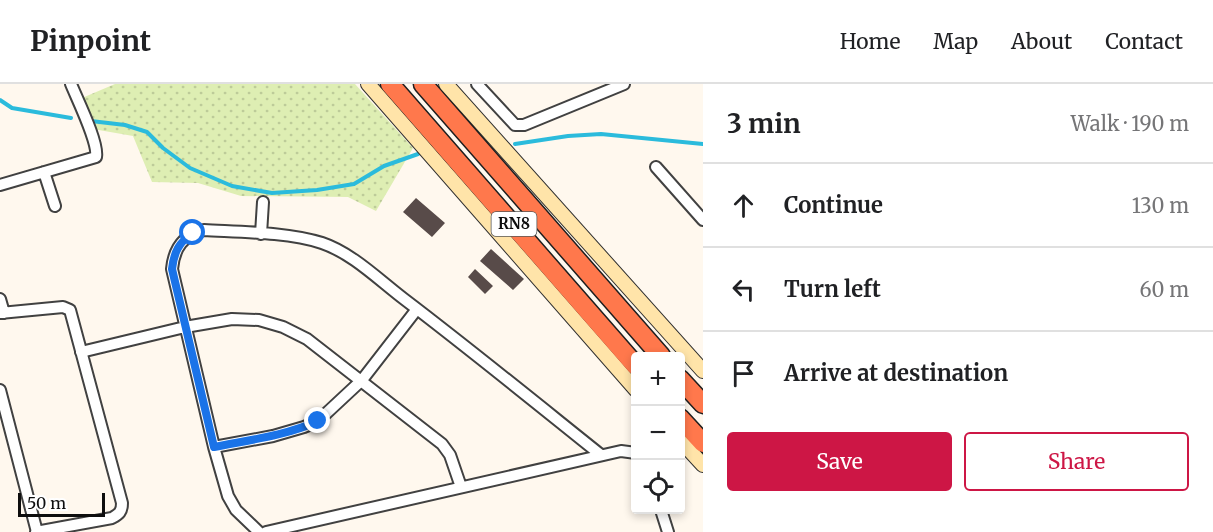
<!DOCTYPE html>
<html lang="en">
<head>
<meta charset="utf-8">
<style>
  :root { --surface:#fff; --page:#f2f2f2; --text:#202124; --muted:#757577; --line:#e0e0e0; --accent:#cd1645 }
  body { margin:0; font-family:Merriweather,serif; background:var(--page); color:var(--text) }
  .controls { position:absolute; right:18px; bottom:18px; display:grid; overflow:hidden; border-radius:6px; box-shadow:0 3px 9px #0003 }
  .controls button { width:54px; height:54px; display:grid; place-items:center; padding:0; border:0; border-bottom:2px solid var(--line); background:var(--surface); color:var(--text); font:30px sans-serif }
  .scale { position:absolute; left:18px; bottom:15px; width:87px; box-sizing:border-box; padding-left:6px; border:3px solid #0e0e0e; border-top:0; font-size:16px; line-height:21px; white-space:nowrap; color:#0e0e0e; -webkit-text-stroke:4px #fff; paint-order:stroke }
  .stop { position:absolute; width:18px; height:18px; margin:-14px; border:4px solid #1a73e8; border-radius:50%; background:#fff }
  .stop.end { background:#1a73e8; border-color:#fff; box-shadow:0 2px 6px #0008 }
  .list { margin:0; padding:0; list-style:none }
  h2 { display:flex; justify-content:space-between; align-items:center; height:78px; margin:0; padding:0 24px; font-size:26px }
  h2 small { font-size:20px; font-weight:400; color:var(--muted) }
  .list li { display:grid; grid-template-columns:39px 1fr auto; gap:18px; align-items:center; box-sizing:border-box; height:84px; padding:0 24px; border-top:2px solid var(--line) }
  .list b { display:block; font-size:22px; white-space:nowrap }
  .list em { font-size:20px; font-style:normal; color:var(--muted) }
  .actions { display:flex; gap:12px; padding:18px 24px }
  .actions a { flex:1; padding:14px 0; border:2px solid var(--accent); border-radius:6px; text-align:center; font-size:21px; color:var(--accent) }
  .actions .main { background:var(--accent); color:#fff }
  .icon { flex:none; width:33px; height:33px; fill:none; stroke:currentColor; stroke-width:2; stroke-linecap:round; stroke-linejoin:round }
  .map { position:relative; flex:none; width:703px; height:448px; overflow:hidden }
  header { display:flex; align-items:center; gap:36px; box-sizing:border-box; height:84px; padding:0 30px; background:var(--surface); border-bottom:2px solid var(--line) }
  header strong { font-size:28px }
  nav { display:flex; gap:33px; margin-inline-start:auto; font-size:21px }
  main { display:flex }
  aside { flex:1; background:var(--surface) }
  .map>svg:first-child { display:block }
  .grass { fill:url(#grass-dots) }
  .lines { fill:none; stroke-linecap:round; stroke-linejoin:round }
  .stream { stroke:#2bbbdc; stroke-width:4 }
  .building { fill:#584b49 }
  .minor-casing { stroke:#414141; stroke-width:14 }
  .secondary-casing { stroke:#303030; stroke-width:16 }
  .motorway-casing { stroke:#1f1f1f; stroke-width:21 }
  .minor { stroke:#fff; stroke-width:10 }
  .secondary { stroke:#ffe4a9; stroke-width:14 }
  .motorway { stroke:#ff784c; stroke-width:18 }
  .route { stroke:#1a73e8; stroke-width:8 }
  .labels { text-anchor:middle; stroke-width:6; stroke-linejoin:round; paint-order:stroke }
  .shield { fill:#fff; stroke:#565656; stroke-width:1.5 }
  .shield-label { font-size:15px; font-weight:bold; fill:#0e0e0e }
</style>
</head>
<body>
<header>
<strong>Pinpoint</strong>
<nav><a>Home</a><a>Map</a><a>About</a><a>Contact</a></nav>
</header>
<main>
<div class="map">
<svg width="703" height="448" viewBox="0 0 703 448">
  <defs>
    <pattern id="grass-dots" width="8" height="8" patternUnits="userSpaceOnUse" patternTransform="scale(1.5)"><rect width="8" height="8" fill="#deeeb3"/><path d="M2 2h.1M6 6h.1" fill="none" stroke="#bdcb99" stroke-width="1.8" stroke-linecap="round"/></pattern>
  </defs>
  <rect width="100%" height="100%" fill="#fff8ee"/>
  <!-- grass -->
  <path class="grass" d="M115,0H355L413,64L376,127L348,113L241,112L198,99L152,98L133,52L93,45L82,14Z"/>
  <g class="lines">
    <!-- stream -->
    <path class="stream" d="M0,16L12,24L71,34
      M91,37L125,41L147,48L163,64L190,84L232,102L272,109L317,106L354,100L384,82L418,70
      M515,60L568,52L601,50L703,60"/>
  </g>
  <!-- building -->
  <path class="building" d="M416,114L445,139L432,153L403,128Z
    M491,165L524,195L513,206L480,177Z
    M475,185L493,202L485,210L468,193Z"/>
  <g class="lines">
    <defs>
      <path id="minor" d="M477,0L515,41H524L624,0
        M656,83L703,136
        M44,88L55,122
        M0,101L96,73C99,59 77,15 71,0
        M261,150L263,118
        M0,215L4,229
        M0,229L63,223L70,226L122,419C122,428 119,430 112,434L36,448
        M81,268L185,243L232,235L259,236L283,243L307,255L442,360L450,371L461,403
        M0,306L37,448
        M214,363L273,352L304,343L318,337L362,296L417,225
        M661,426L668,448
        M259,448L236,426L228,412L214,363L172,185C174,164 183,151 204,146C239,148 288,148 322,159C352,169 379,196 404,215C471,266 536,319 601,371
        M266,448L621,367L636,369"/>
      <path id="secondary" d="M368,0L636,306
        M446,0L703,287
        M680,356L703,381"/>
      <path id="motorway" d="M390,0L636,282
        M423,0L661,272
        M680,295L703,320
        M680,334L703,359"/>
    </defs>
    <!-- minor casing -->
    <use href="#minor" class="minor-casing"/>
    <!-- secondary casing -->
    <use href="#secondary" class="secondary-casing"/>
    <!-- motorway casing -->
    <use href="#motorway" class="motorway-casing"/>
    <!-- minor -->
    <use href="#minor" class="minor"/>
    <!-- secondary -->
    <use href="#secondary" class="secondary"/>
    <!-- motorway -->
    <use href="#motorway" class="motorway"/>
  </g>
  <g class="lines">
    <!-- route -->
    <path class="route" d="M193,149C179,158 174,168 172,185L214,363C249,356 285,352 318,337"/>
  </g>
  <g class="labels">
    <!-- shield labels -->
    <rect class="shield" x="491.5" y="128" width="45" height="24" rx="4.5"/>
    <g class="shield-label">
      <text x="514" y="145">RN8</text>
    </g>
  </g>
</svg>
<div class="controls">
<button>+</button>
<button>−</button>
<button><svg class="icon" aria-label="locate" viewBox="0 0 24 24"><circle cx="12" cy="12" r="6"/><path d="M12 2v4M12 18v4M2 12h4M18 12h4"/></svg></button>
</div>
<div class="scale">50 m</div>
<div class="stop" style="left:193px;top:149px"></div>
<div class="stop end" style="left:318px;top:337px"></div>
</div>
<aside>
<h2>3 min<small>Walk · 190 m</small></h2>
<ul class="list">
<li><svg class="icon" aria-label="ahead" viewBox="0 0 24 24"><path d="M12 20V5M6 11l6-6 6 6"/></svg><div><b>Continue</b></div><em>130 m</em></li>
<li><svg class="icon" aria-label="left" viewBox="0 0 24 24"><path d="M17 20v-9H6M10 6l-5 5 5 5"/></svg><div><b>Turn left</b></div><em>60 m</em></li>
<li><svg class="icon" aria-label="arrive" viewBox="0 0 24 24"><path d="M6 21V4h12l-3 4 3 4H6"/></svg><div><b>Arrive at destination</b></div></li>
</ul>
<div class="actions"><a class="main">Save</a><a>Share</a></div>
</aside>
</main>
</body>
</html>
